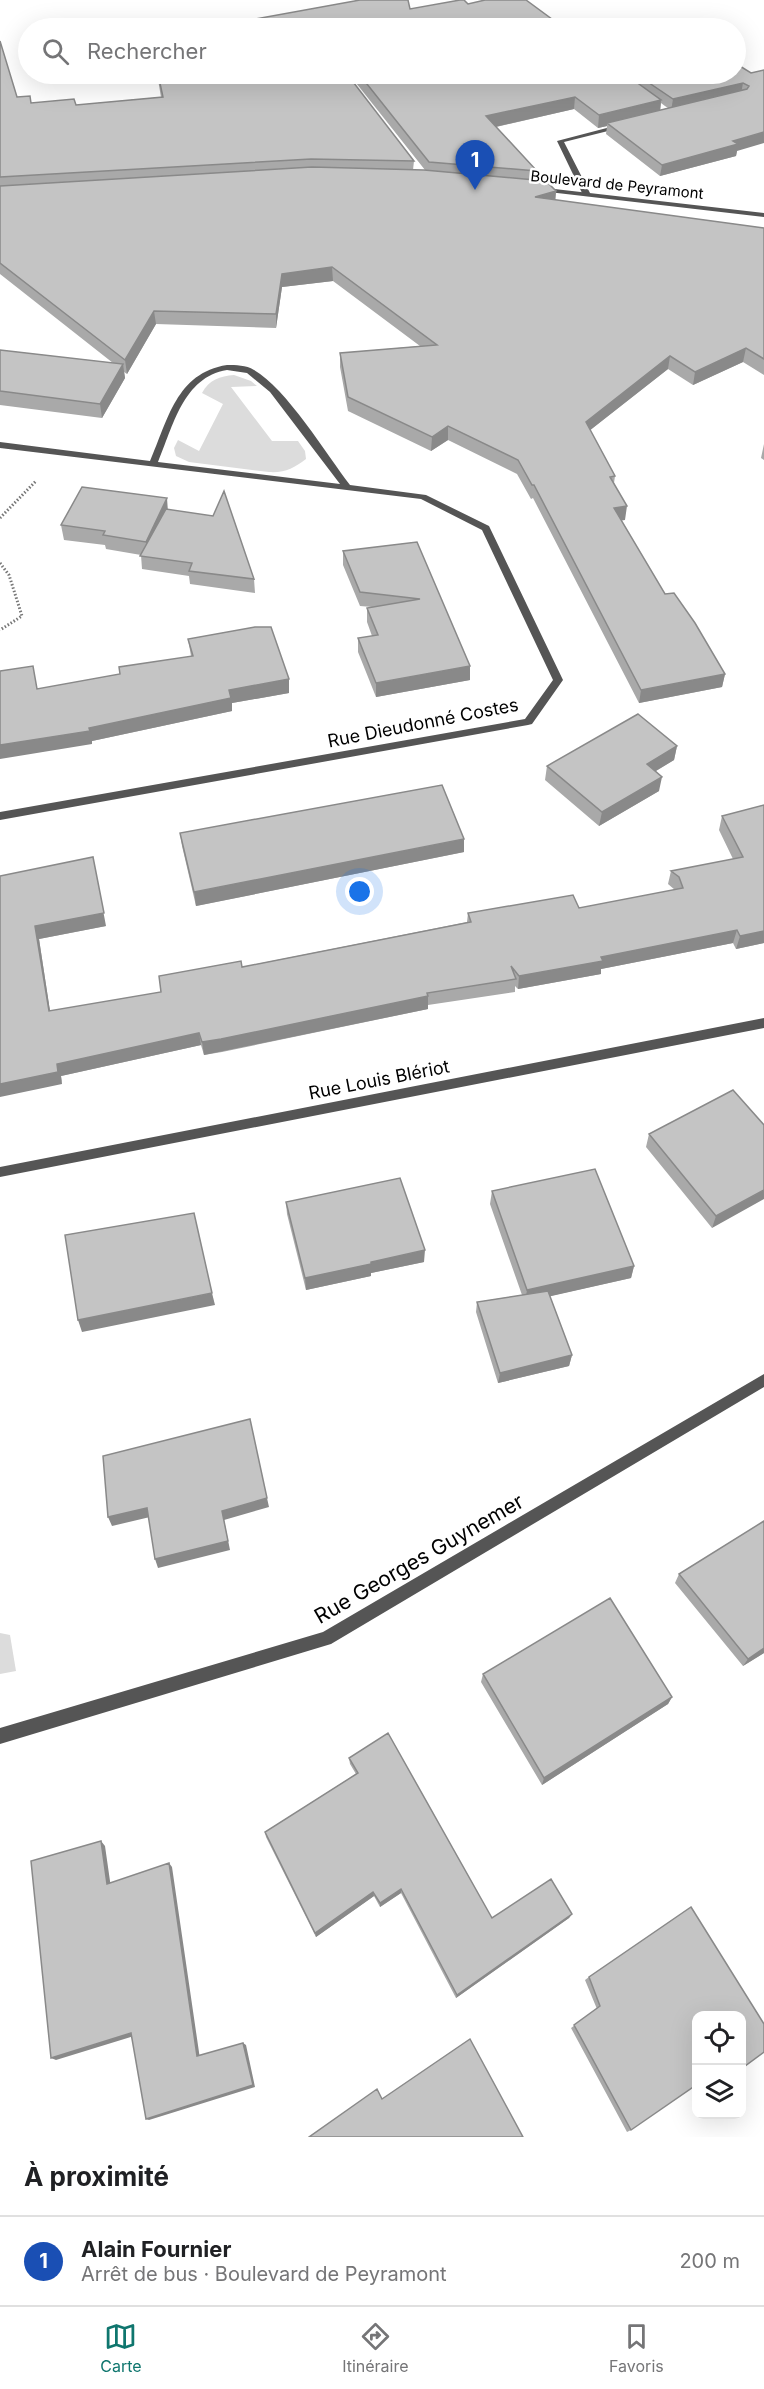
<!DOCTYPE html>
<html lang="fr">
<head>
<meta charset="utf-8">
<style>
  :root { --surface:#fff; --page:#f2f2f2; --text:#202124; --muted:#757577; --line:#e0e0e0; --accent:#0f766e }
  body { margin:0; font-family:Inter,sans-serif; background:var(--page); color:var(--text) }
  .controls { position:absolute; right:18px; bottom:18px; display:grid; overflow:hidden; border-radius:12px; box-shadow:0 6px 24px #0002 }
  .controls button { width:54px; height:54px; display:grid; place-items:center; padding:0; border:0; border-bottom:2px solid var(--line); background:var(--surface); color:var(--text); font:30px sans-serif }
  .you { position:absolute; left:360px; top:892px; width:21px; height:21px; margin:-15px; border:4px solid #fff; border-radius:50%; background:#1a73e8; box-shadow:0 0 0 9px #1a73e833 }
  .badge { display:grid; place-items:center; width:39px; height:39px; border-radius:50%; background:var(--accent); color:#fff; font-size:20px; font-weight:700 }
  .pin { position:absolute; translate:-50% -50px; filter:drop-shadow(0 2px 3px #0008) }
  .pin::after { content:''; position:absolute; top:32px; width:21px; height:18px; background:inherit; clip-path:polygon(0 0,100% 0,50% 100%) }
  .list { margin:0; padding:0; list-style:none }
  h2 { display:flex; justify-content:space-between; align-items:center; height:78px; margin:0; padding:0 24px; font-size:26px }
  h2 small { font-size:20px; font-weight:400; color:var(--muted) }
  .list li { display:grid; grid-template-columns:39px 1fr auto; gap:18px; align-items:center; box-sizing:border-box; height:90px; padding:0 24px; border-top:2px solid var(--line) }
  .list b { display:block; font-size:22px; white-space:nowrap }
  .list p { margin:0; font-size:20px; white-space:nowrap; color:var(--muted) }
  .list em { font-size:20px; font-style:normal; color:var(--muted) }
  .icon { flex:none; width:33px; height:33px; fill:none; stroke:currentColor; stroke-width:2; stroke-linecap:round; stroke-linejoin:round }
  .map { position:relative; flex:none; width:764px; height:2137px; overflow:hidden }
  .search { position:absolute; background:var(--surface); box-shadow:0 6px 24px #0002; left:18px; right:18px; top:18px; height:66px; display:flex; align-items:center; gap:15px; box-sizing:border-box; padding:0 21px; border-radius:33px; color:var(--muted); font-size:22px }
  .sheet { height:168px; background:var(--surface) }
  nav { display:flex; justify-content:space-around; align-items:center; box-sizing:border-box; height:84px; border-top:2px solid var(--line); background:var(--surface); font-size:16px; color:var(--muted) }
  nav a { display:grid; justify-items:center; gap:3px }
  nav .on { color:var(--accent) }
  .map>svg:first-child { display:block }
  .green { fill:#dcdcdc }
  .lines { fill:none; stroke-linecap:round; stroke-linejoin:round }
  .path { stroke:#777; stroke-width:3; stroke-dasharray:1.5 2; stroke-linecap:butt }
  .minor { fill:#555; fill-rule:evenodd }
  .tertiary { fill:#555; fill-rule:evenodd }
  .wall { fill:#a9a9a9; fill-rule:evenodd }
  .shaded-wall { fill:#898989 }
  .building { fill:#c4c4c4; stroke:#898989; stroke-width:1.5 }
  .labels { text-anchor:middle; stroke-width:5; stroke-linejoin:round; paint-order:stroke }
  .far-street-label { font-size:15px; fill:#000; stroke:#fff }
  .street-label { font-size:18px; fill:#000; stroke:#fff }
  .near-street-label { font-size:21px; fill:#000; stroke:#fff }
</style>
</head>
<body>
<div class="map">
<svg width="764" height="2137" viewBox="0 0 764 2137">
  <rect width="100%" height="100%" fill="#fff"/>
  <!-- green -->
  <path class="green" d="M234,375L251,381L257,386L231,387L272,441H298L305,451L306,459C294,468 285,473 269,472L189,462L176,456L174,448L178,440L199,451L223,404L202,393C209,380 220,376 234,375Z
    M0,1633L10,1635L16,1671L0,1674Z"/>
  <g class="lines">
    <!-- path -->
    <path class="path" d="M0,518L36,481
      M0,563L9,575L22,616L0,630"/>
    <!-- minor -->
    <path class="minor" d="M622,124L625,126L624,127L564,142L590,193L583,195L557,141Z
      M227,365C236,365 246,365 254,370C286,388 327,455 350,485L426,495L489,526L563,680L532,724L528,725L0,820V812L525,719L553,680L482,530L421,499L0,448V442L150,461C168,420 176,373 227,365ZM227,370L247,373L270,392L340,484L158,462C173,427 183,377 227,370Z
      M764,1018V1028L0,1177V1167Z
      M764,1374V1387L331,1644L0,1744V1728L323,1632Z"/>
    <!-- tertiary -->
    <path class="tertiary" d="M537,187L764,213V217L540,191H537Z"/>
  </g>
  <!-- wall -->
  <path class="wall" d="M0,41L17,97L31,103L76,105L161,97L157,74H347L414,161L413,170H425L349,74L751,73L764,70L737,151L736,156L660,176L606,134L607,126L598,128L574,109L496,127L537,171V180L556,191L555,200L764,228V375L743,362L693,385L668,369L590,430L615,476L614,483L625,520H621L665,594L725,674L722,687L639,703L533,498L531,499L517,474L448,440L431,451L348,411L340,367V353L420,346L333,281L282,287L276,328L156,324L127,374L124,372L125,378L102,418L0,405V350L113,363L0,274ZM661,103L665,106L668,108L660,110Z
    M764,444V460L761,458Z
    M168,509L254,579L255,593L190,584L189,576L142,569L141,555L106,549L105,545L64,540L61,525Z
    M417,542L470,680L376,697L358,652V638L372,636L367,622V608L372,607L360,606L343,565V551Z
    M188,639L289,679V693L232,703V711L92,741V744L38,689L120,674L191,656Z
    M677,746L674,760L656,771L659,791L599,826L545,780L547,766Z
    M764,805V943L736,949L733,943L601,969V974L518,989L515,986V992L428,1005V1009L222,1052L204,1055L201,1045L61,1076L62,1084L0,876L106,926L39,939L50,1011L161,992L242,967L467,922L468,913L579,908L675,890L668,884L671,871L733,859L719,830L722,816Z
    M180,833L464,852L196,906L182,846Z
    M764,1125L712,1228L646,1147L649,1134Z
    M492,1191L634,1266L631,1278L550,1296L572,1355L569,1366L498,1383L476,1312L477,1302L522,1295L490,1204Z
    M286,1202L424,1262L371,1273V1276L306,1290L287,1214Z
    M679,1574L764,1653L743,1666L675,1583Z
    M483,1674L672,1697L668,1704L542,1785L481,1682Z
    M349,1758L492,1918L572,1914L569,1918L456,1998L401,1893L380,1907L374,1896L316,1937L266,1837L265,1832L356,1774L350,1764Z
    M589,1977L741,2016L631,2130L627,2132L571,2028L597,2009L585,1980Z"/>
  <!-- shaded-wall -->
  <path class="shaded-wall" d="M743,83L741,94L671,111L673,99Z
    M575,97L574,109L486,129V116Z
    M661,100L660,113L607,123V126L598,128L599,115Z
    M764,132V143L737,151L736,156L660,176L662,165L733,141Z
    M556,191L555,205L535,197Z
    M332,267L333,281L282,287L276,328V314L282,274Z
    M154,311L156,324L127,374L125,360Z
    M746,348L743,362L693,385L695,372Z
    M670,356L668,369L584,435L586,422Z
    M123,364L125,378L102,418L100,404Z
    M448,426V440L431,451L432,437Z
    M167,498L168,512L148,556L146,542Z
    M627,506L625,520L612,522L614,508Z
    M470,666V680L376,697V683Z
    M725,674L722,687L639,703L641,690Z
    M289,679V693L232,703V711L92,741V744L0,759V745L89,728L229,690Z
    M677,746L674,760L644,778L647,764Z
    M662,777L659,791L599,826L602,812Z
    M464,839V852L196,906L194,892Z
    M93,857L106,926L39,939L52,1024L49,1011L35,926Z
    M737,930L733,943L601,969V974L518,989L519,976L601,957Z
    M764,931V943L736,949L740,936Z
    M428,996V1009L204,1055L202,1042Z
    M199,1033L201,1045L61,1076L62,1084L0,1097V1084L57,1064Z
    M764,1190V1199L712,1228L716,1216Z
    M425,1250L424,1262L371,1273V1276L306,1290L305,1278L371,1262Z
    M634,1266L631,1278L525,1302L527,1290Z
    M212,1293L215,1305L82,1332L78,1320Z
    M572,1355L569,1366L498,1383L500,1373Z
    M267,1498L269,1507L224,1520L230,1550L158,1568L155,1559L222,1511Z
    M147,1508L150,1517L112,1526L108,1517Z
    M764,1648V1653L743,1666L748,1659Z
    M672,1697L668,1704L542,1785L544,1778Z
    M101,1841L105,1846L111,1888L107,1884Z
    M169,1863L172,1867L200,2059L197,2056Z
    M401,1889V1893L380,1907V1903Z
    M373,1892L374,1896L316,1937L315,1933Z
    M572,1914L569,1918L456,1998L457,1995Z
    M131,2033L134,2036L56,2060L51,2058Z
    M243,2043L246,2045L255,2087L149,2120L146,2119Z"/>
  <!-- building -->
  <path class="building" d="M360,0H408L410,9L460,0H464L468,4L485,0H526L564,28H244L239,22Z
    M0,41L17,97L30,96L31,103L74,99L76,105L163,97L158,74H347L414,161L311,159L0,177Z
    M735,63L751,73L764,70V132L733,141L738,144L662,165L607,123L747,89L749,86L743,83L673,99L636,74H735Z
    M359,74H625L661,100L599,115L575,97L486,116L537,171L429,162Z
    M312,167L424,170L546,181L556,191L535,197L764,228V359L746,348L695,372L670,356L586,422L615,476L610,477L627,506L614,508L665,594L674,593L695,623L725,674L641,690L534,485H532L518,460L448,426L432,437L348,397L340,353L437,345L332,267L282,274L276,314L154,311L125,360L0,263V186Z
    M0,350L123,364L100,404L0,391Z
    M82,487L167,498L146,542L103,535L105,531L61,525Z
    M224,491L254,579L189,571L192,563L140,556L166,509L213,516Z
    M417,542L470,666L376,683L358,638L378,635L367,608L420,599L360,592L343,551Z
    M255,627H271L289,679L229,690L231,698L89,728L90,731L0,745V671L33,666L37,689L120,674L119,667L193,656L188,639Z
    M638,714L677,746L647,764L662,777L602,812L547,766Z
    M442,785L464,839L194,892L180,833Z
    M764,805V931L740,936L737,930L601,957L603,961L519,976L511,966L516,979L427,993L428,996L221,1039L202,1042L199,1033L57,1064L58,1072L0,1084V876L93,857L104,913L35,926L49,1011L161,992L159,976L241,961L242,967L471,922L468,913L573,895L579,908L683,888L679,877L671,871L743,857L722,816Z
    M733,1090L764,1125V1190L716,1216L649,1134Z
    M595,1169L634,1266L527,1290L492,1191Z
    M400,1178L425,1250L371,1262V1264L305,1278L286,1202Z
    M194,1213L212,1293L78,1320L65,1235Z
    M548,1291L572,1355L500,1373L477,1302Z
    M250,1419L267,1498L222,1511L228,1541L155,1559L147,1508L108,1517L103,1456Z
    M764,1521V1648L748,1659L679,1574Z
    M610,1598L672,1697L544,1778L483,1674Z
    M388,1733L492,1918L551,1879L572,1914L457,1995L401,1889L380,1903L373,1892L315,1933L265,1832L358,1773L349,1758Z
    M101,1841L107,1884L169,1863L197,2056L243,2043L253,2085L146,2119L131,2033L51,2058L31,1861Z
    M691,1907L764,2024V2052L741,2069V2016H696V2085L631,2130L574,2025L600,2006L589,1977Z
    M470,2039L523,2137H309L377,2089L382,2099Z"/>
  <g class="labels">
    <!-- far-street labels -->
    <g class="far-street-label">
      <text transform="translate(617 185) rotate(6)" y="5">Boulevard de Peyramont</text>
    </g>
    <!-- street labels -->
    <g class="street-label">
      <text transform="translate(423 723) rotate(-11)" y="6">Rue Dieudonné Costes</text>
      <text transform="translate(379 1080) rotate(-11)" y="6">Rue Louis Blériot</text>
    </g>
    <!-- near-street labels -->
    <g class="near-street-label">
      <text transform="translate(419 1559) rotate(-30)" y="7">Rue Georges Guynemer</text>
    </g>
  </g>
</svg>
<div class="controls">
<button><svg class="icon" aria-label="locate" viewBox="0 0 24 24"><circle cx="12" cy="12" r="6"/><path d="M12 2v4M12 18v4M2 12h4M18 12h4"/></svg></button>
<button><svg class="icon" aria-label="layers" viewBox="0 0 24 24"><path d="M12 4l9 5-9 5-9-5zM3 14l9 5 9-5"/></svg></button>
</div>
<div class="you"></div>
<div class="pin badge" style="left:475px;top:190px;background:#1a4fb4">1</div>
<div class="search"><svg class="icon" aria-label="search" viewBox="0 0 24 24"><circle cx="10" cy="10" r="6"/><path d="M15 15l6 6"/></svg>Rechercher</div>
</div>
<section class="sheet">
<h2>À proximité<small></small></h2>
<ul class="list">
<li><span class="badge" style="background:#1a4fb4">1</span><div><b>Alain Fournier</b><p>Arrêt de bus · Boulevard de Peyramont</p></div><em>200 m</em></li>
</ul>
</section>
<nav>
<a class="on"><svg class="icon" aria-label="map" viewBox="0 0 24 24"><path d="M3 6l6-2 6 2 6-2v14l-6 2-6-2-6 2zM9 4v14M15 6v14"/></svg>Carte</a>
<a><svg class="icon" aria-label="directions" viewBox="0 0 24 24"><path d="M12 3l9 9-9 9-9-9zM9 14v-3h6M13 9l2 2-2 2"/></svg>Itinéraire</a>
<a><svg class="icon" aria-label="saved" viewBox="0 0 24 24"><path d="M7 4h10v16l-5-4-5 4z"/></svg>Favoris</a>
</nav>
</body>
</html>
